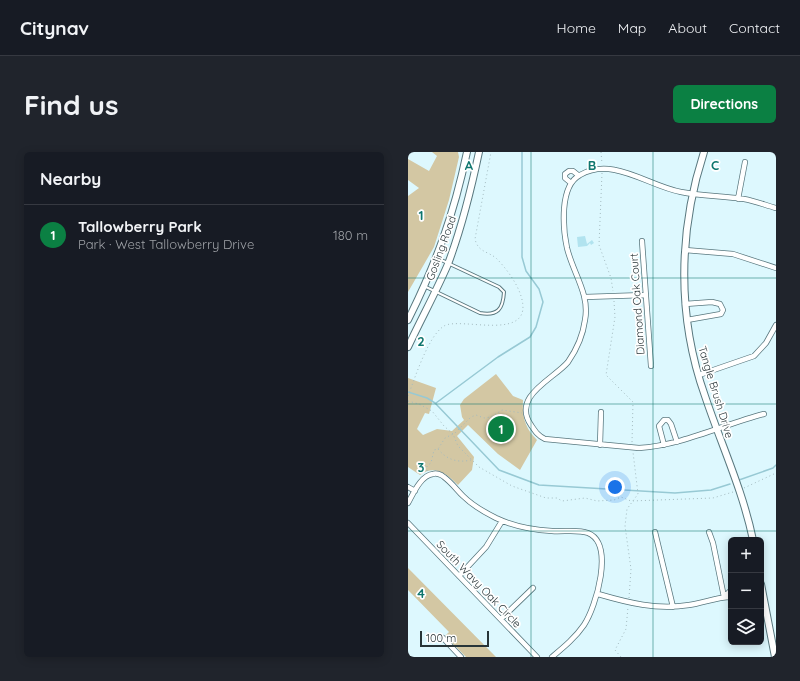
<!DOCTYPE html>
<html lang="en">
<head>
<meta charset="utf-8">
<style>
  :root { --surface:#171b24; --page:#20242c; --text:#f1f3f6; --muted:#9ea1a6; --line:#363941; --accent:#0b8043 }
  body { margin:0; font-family:Quicksand,sans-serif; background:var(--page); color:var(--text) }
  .controls { position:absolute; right:12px; bottom:12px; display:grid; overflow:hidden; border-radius:6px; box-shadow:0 2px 10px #0003 }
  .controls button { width:36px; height:36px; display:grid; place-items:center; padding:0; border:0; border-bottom:1px solid var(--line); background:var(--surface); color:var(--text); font:20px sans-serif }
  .scale { position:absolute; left:12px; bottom:10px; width:69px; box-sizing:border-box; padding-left:4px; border:2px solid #283538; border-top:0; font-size:11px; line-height:14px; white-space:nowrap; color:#283538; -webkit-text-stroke:3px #fff; paint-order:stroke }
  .you { position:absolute; left:207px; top:335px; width:14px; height:14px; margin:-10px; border:3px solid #fff; border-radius:50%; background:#1a73e8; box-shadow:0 0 0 6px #1a73e833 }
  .badge { display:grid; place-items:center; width:26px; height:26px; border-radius:50%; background:var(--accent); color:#fff; font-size:13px; font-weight:700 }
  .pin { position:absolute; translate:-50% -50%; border:2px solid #fff; box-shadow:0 1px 4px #0006 }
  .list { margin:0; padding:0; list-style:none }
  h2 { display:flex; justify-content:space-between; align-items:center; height:52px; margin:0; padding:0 16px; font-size:17px }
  h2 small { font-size:13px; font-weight:400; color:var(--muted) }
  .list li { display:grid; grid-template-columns:26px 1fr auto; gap:12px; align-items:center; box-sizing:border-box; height:60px; padding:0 16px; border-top:1px solid var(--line) }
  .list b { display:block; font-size:15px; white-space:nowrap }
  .list p { margin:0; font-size:13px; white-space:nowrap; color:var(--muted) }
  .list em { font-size:13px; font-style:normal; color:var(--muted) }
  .icon { flex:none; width:22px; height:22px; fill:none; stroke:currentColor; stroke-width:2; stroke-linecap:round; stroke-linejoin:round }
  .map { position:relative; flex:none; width:368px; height:505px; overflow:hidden; border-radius:6px }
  header { display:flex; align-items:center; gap:24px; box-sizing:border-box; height:56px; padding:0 20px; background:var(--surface); border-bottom:1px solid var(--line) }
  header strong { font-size:19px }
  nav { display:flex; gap:22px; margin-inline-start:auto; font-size:14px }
  .intro { display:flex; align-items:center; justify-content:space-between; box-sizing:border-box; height:96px; padding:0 24px }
  h1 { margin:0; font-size:28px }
  .button { padding:10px 18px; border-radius:6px; background:var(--accent); color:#fff; font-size:14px; font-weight:700 }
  main { display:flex; gap:24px; padding:0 24px }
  aside { flex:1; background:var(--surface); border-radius:6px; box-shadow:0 2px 10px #0003 }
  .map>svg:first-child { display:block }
  .green { fill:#d3c7a3 }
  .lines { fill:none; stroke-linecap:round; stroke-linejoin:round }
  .stream { stroke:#97c9d4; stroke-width:1.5 }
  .building { fill:#b1e3ef }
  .lane-casing { stroke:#58777e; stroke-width:4 }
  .street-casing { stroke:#58777e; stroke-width:6 }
  .secondary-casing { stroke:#58777e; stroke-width:8 }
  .path { stroke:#a3babf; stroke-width:1; stroke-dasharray:1 3; stroke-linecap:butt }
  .lane { stroke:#fff; stroke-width:2 }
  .street { stroke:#fff; stroke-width:4.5 }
  .secondary { stroke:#fff; stroke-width:6 }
  .grid { fill:none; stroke:#0f766e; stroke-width:1; stroke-opacity:0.55 }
  .labels { text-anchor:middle; stroke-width:3.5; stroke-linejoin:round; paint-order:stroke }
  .street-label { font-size:11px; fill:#283538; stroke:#fff }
  .grid-label { font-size:13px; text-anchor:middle; font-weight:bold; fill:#0f766e; stroke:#fff; stroke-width:3.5; stroke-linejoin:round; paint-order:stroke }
</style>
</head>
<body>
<header>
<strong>Citynav</strong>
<nav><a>Home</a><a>Map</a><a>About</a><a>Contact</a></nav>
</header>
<div class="intro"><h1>Find us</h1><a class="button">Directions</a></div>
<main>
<aside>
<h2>Nearby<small></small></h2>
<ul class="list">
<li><span class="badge">1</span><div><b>Tallowberry Park</b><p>Park · West Tallowberry Drive</p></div><em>180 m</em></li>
</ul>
</aside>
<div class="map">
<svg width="368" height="505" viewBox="0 0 368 505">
  <rect width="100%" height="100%" fill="#ddf8fe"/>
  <!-- green -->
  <path class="green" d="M24,0H50L51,5L41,48L26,95L0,140V44L11,36L0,28V7L21,19L29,4Z
    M88,222L105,244L115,248C114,265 117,276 129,288L112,318L90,302L60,273L49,284L66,305L64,318L50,333C39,322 27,312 12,323L0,315V226L28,236L21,262L17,261L9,277L15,283L29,277L44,279L56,268L54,265L52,253L56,247Z
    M0,416L88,505H58L37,484L41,480L0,438Z"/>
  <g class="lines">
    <!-- stream -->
    <path class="stream" d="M0,240L19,246L27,251L91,318L131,333L267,341L303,338L322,332
      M28,251L90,205L122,185L128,175L135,150L131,137L118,119L114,105V0
      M331,328L365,316L368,313"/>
  </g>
  <!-- building -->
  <path class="building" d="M177,84L179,92L184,88L186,91L183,93L182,91L179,94L170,95L169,85Z"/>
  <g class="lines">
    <defs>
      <path id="lane" d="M18,135L72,161C90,164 95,157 96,140L91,135L29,106"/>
      <path id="street" d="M163,31L157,26V22L161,19H165L170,23
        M330,47L337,10
        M234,89L243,214
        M277,98L325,102L368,116
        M177,145L237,143
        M277,152L304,150L312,152L315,158L313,162L279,168
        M291,223L346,204L358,191L368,173
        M356,262C314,273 275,293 231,296L137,287C130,284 127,279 123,273C103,244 146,227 160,210C169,197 175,183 177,168C182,142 165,121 159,96C155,77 151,34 172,23C205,4 240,34 273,40C293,44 315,44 336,47C347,49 357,53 368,56
        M192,293L193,260
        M256,293L251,274L256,268H260L263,272L269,290
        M0,335L7,339
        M0,351C5,342 13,323 25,322C28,321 33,322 36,325C43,330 49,338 55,344C64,353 76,360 88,366C105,374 125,378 144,379C155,380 169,377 180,381C207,392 188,455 176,473C167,486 156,495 144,505
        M0,371L129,505
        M247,380L265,455
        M301,380L305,391L316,445
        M51,424L78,395L94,369
        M190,442C221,451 248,458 281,453C295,451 309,445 323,445
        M316,445L323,438
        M93,467L125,436
        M35,486L53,505"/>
      <path id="secondary" d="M296,0C270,80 269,165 297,244C313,292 335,339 345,388
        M0,168C28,112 46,62 59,0
        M0,195C13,167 28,140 40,112C54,75 63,38 71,0
        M353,432L367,505"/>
    </defs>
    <!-- lane casing -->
    <use href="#lane" class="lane-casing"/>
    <!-- street casing -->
    <use href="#street" class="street-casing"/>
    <!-- secondary casing -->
    <use href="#secondary" class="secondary-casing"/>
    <!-- path -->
    <path class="path" d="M193,0L194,12
      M194,21L191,93L203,126L205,139
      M206,149L207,165L198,223L225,250L224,291
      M0,244C7,226 20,184 36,174C52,164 128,192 113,144C109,131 98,116 88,106C79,99 70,100 67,87L83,0
      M0,249L11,252L24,259L36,274L45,282L50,294L71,315L104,334L138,346H149L154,349L177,346L189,349L206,348L213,345L223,349L305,346L325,340
      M30,297C39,308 50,311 63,308
      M19,319V314L23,311L26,298L30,297L37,286L47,281L63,265L68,263L76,266L83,265L94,258L114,261
      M336,336L368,321
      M221,446L223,417L217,374L219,357L230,342L225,300
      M213,505L207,498L218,477L220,455"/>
    <!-- lane -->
    <use href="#lane" class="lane"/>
    <!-- street -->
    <use href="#street" class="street"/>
    <!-- secondary -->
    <use href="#secondary" class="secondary"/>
  </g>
  <!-- grid -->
  <path class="grid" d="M123,0V505M245,0V505M0,126H368M0,252H368M0,379H368"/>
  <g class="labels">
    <!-- street labels -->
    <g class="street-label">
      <text transform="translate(33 96) rotate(-70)" y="4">Gosling Road</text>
      <text transform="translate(229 152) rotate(-94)" y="4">Diamond Oak Court</text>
      <text transform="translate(308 240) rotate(73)" y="4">Tangle Brush Drive</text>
      <text transform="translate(71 432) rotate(46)" y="4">South Wavy Oak Circle</text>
    </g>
  </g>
  <g class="grid-label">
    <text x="61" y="18">A</text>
    <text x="184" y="18">B</text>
    <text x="307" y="18">C</text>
    <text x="13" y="68">1</text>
    <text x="13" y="194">2</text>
    <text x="13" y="320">3</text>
    <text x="13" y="446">4</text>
  </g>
</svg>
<div class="controls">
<button>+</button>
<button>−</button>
<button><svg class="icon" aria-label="layers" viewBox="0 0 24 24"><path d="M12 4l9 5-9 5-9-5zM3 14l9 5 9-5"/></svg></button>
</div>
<div class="scale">100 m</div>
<div class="you"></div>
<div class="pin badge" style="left:93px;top:277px">1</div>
</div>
</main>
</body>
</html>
